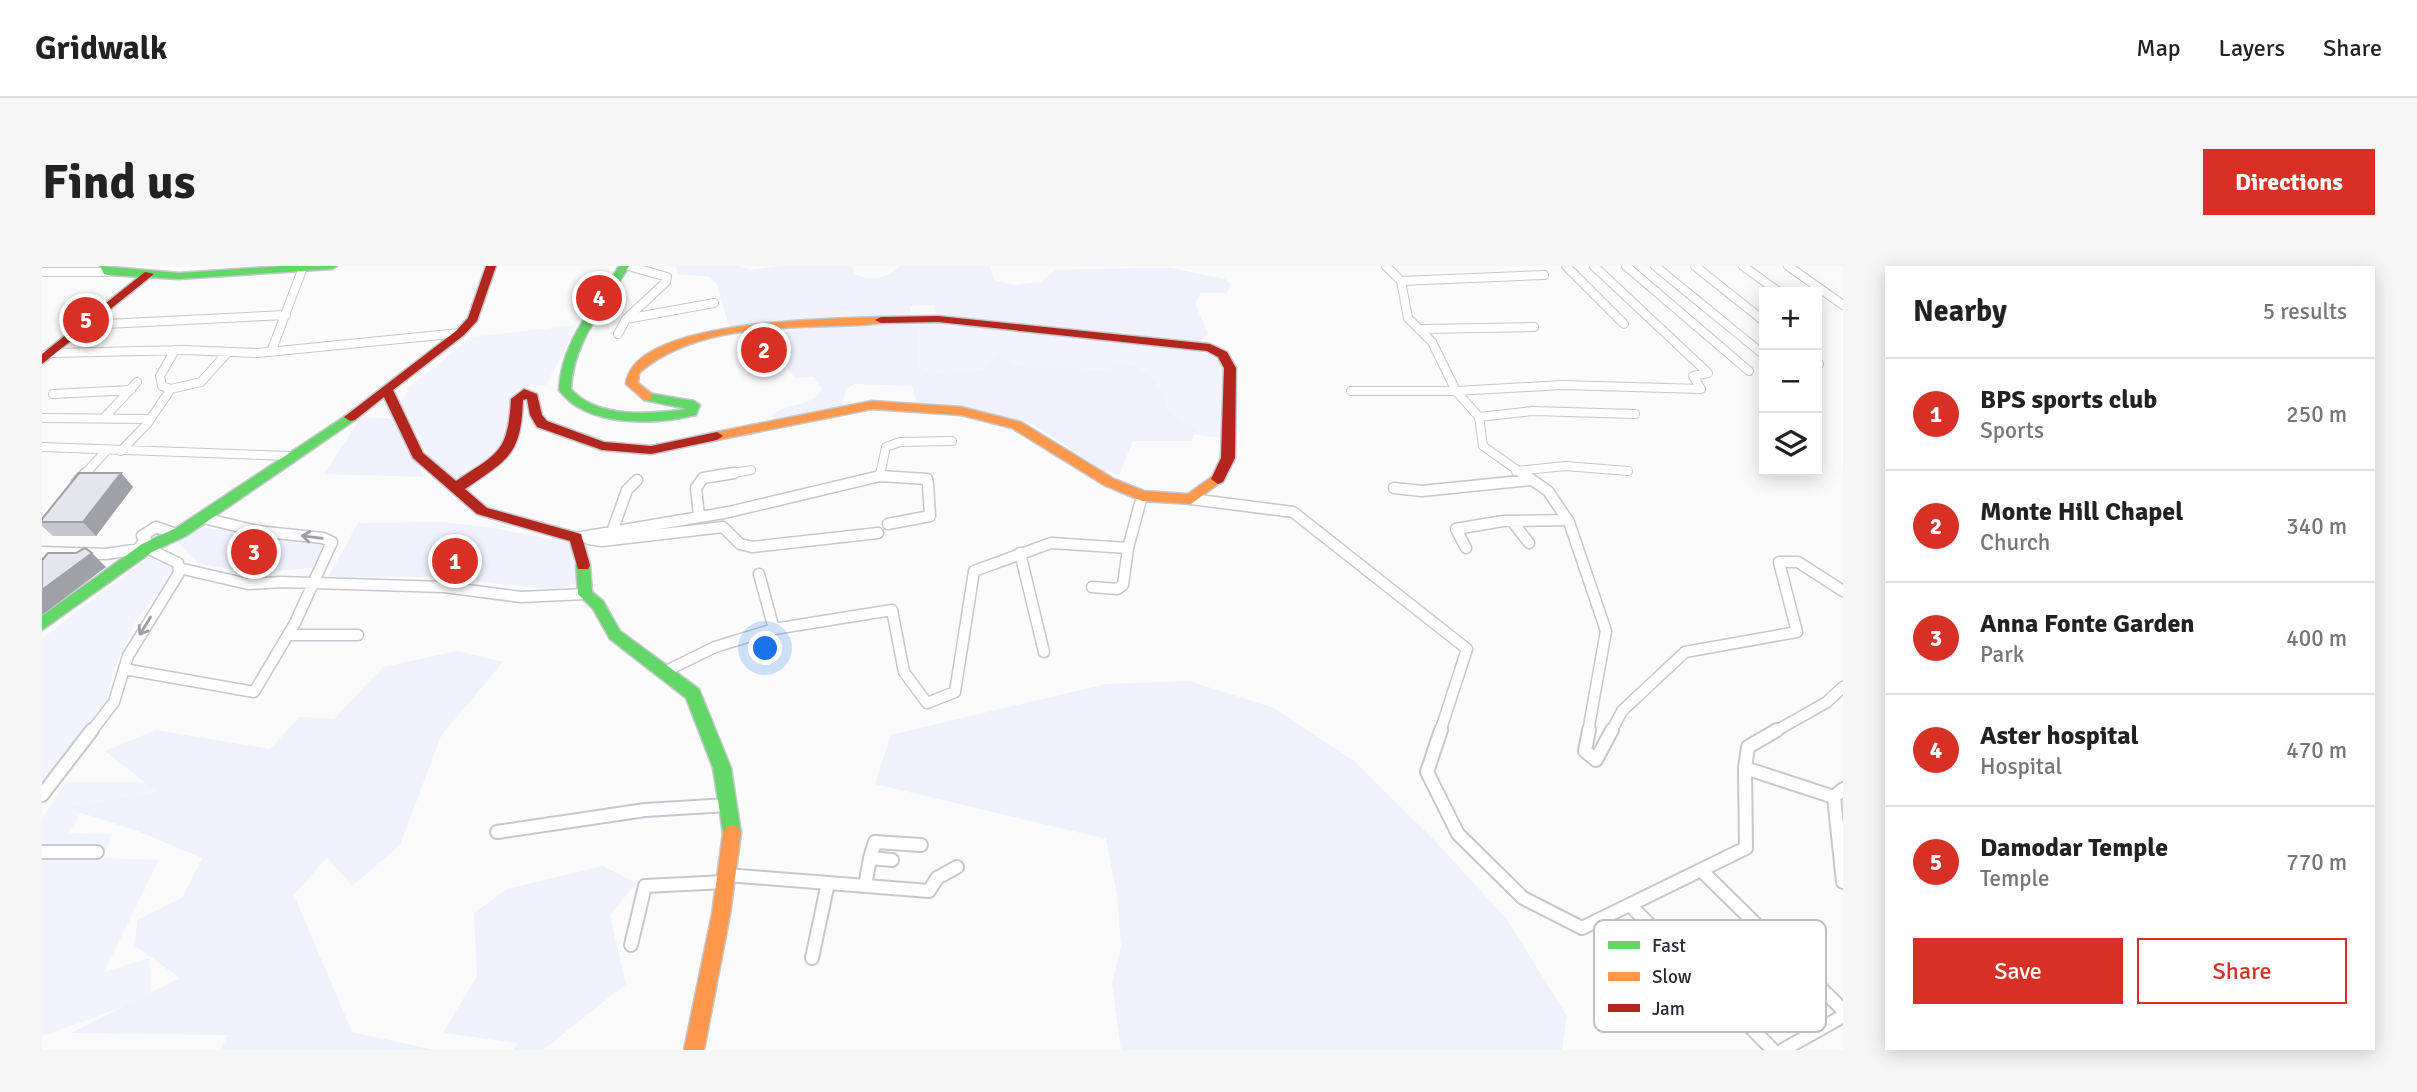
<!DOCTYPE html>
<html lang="en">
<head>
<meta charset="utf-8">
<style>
  :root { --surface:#fff; --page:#f6f6f6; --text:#222; --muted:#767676; --line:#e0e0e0; --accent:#d93025 }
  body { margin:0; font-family:Signika,sans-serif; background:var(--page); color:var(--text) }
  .controls { position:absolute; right:21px; top:21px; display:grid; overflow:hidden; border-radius:0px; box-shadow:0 4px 18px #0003 }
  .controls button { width:63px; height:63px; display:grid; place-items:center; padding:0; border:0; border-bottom:2px solid var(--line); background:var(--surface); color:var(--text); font:35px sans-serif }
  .you { position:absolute; left:724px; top:383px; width:24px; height:24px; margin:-18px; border:5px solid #fff; border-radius:50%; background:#1a73e8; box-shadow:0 0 0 10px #1a73e833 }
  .badge { display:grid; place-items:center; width:46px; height:46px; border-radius:50%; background:var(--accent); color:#fff; font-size:23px; font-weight:700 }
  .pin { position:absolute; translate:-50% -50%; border:4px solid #fff; box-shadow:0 2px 7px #0006 }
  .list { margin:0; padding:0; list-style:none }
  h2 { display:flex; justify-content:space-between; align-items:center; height:91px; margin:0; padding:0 28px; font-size:30px }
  h2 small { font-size:23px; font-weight:400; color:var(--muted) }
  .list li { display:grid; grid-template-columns:46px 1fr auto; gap:21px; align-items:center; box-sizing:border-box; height:112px; padding:0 28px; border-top:2px solid var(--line) }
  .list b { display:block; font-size:26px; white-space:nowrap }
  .list p { margin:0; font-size:23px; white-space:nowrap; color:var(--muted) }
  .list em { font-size:23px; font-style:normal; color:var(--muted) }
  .actions { display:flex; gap:14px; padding:21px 28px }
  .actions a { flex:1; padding:16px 0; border:2px solid var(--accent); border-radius:0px; text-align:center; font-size:24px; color:var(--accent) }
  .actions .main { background:var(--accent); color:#fff }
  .icon { flex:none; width:38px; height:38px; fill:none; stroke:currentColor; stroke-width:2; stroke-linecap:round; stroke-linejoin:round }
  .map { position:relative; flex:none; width:1801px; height:784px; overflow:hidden; border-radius:0px }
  header { display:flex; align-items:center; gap:42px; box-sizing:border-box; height:98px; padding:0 35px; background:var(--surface); border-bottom:2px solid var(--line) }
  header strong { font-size:33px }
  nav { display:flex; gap:38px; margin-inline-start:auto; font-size:24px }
  .intro { display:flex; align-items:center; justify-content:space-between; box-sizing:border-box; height:168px; padding:0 42px }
  h1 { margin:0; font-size:49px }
  .button { padding:18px 32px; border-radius:0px; background:var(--accent); color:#fff; font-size:24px; font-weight:700 }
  main { display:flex; gap:42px; padding:0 42px }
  aside { flex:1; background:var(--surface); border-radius:0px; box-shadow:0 4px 18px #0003 }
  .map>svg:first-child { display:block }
  .built { fill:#f2f4fd }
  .green { fill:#eff2fc }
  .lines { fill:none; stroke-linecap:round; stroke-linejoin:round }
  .street-far2-casing { stroke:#c6c8cd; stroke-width:10 }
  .street-far1-casing { stroke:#c6c8cd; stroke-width:13 }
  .street-casing { stroke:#c6c8cd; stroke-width:16 }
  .fast-casing { stroke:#c6c8cd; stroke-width:3 }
  .slow-casing { stroke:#c6c8cd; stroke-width:3 }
  .jam-casing { stroke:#c6c8cd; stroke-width:3 }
  .street-far2 { stroke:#fefefe; stroke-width:8 }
  .street-far1 { stroke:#fefefe; stroke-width:10 }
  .street { stroke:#fefefe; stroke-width:12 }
  .fast { fill:#63d668; fill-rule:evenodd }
  .slow { fill:#ff974d; fill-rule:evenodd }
  .jam { fill:#b3261e; fill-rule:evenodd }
  .wall { fill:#c5c6cc }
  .shaded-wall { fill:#a0a1a6 }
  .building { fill:#e5e6ed; stroke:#a0a1a6; stroke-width:2 }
  .oneway { stroke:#9e9fa4 }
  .key { fill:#fff; stroke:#bebfc3; stroke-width:2 }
  .key-label { font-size:19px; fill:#282b37 }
</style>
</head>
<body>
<header>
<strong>Gridwalk</strong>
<nav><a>Map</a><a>Layers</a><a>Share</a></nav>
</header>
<div class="intro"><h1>Find us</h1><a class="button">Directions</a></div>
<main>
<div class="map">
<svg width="1801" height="784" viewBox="0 0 1801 784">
  <rect width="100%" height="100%" fill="#fbfbfb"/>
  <!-- built -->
  <path class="built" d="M866,55L1138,81L1170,89L1182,98L1179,172L989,148L874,138Z
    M535,59L504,119L482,120L475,126L474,175L428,212L414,213L390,196L359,137L367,121L430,71Z
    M110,289L133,299L132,308L95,353L73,401L63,438L0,519V372Z
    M24,516H119L105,541H42L27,567L71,568L60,592L117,594L62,706L107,692L110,731L0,770V553Z"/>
  <!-- green -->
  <path class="green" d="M633,0H697L708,4L737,0H811L813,8C828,15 846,13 857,0H948L952,14L972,19L998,16L1014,4L1103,2H1129L1183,13L1189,18L1185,27H1159L1153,37L1166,68L1156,76L894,48L892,39L867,40L870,49L687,61L675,18L668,11L637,8Z
    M855,56L875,61L876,99L890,108L940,104L954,90H964L974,100L1068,104L1069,98C1100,94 1121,119 1127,147L1155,163L1149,175H1091L1077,209L1062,205L991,158L923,142L881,138L873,133L870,120L812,118L804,123L800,139L734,155L729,150C744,136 768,142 780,124L772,111L754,112L748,106L737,70L748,64Z
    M319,151L355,153L382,211L282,208Z
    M400,256L446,261L523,276L529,279L534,317L513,324L397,311H286L316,257Z
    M159,261L253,275L283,276L270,302L208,307L155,297L134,274Z
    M415,385L461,396L399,470L358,579L310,620L285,591L252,629L310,766L393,784H178L186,769L29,767L138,712L93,680L95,654L141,631L160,592L93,564L24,542L115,526L63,485L114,464L228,483L257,451L292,453L341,401Z
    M1147,415L1232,442L1311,494L1392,574L1464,652L1525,750L1520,784H1079L1070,718L1079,680L1075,629L1064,573L833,518L849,469L1064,418Z
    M561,600L594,617L568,649L584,718L501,784H471L476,777L401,767L435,710L432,647L465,623Z"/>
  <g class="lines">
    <defs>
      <path id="street-far2" d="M1344,0L1359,15
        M1524,0L1582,58
        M1584,0L1707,105
        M1613,0L1722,89
        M1653,0L1722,55
        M1701,0L1737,26
        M1746,0L1801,39
        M0,6H66
        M584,53L672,37
        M44,59L244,49
        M1381,63L1492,61
        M576,68L584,53L624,16L625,11L586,0
        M229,86L260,4
        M0,90L10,87L143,84L216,87L418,67
        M1775,96L1777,98
        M129,123L120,120L118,110L133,84
        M1309,125H1414L1390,76L1366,52L1359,15L1502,9
        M11,128L89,124
        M63,151L95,116
        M1437,151L1490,145L1593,148
        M0,152L108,153
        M0,181L246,190
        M79,185L105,158L129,123L159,116L186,86
        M1474,205L1523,200L1586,205
        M42,209L64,185
        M681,209L709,204
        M838,209L844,181L858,176L910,175
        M1482,209L1441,180L1437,151L1414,125L1520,119L1659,123L1651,110L1666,107L1552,0"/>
      <path id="street-far1" d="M1480,207L1506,225L1527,256L1564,365L1546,466
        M838,210L885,213L886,218L888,250L846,258
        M35,216L44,207
        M1352,222L1380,225L1488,214
        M1149,233L1251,246L1425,383L1398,466
        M657,250L654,222L661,212L692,207
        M1470,255L1487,277
        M570,266L585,224L595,214
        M534,272L687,246L838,210L839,207
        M547,273L560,275L681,261L698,278L710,281L836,267
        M1424,282L1414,263L1461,255L1526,254
        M95,284L104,273L100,270L114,261L134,268
        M0,286L64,288L105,282L136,297L137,307L86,390L72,436L49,466
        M978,287L1002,386
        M137,302L206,318L239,316L402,321L479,331L543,328
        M717,308L732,363L850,344L862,406L885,437L913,426L932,305L1009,277L1086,282L1100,230
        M402,321L413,305
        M1050,321L1075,323L1081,319L1086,282
        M246,369H316
        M82,403L212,426L253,357L290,276L281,272L215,265L161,252
        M622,406L673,381L732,363
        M1569,466L1580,445L1643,386L1755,366L1737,296H1756L1801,325
        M1732,466L1785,436L1801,421"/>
      <path id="street" d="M1399,464L1385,506L1416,568L1481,632L1540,662L1704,582L1703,502L1792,531L1801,523
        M1547,464L1543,485L1554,494L1570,464
        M1703,502L1706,481L1735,464
        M0,529L50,464
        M1792,531L1801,616
        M455,566L603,544L686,539
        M0,586H55
        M828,592L833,576L879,579
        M1659,604L1801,744
        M685,609L887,625L895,612L915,601
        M823,620L828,592L850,594
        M1588,639L1731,784
        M589,679L603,620L684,616
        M770,692L786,617
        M1741,784L1801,750"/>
      <path id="fast" d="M58,0L137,7L240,0H295L290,3L137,13L66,9L62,8Z
        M577,0H587C564,40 531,75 529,123C555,153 609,148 645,143L602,134L600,131L606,127L652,135L658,139L654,149C613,159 545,162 517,124C519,75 553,40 577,0Z
        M308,147L314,151L313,154L144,270L110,286L0,364V350L100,278L134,262Z
        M541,294L548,299L550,326L561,335L578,365L657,423L689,502L699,567L696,573L690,575L684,573L681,567L671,502L644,432L568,373L551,343L536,328L534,299Z"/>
      <path id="slow" d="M839,51L845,54L843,56C826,60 807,59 789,60C724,62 648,63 597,107L596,117L610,128V134H602L584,118C590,53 789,53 839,51Z
        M830,135L919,141L979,156L1072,213L1102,225L1146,228L1171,210H1181L1183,213L1149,238L1100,235L1062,219L970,162L919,149L830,143L675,174L669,170L675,166Z
        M690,559L696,561L699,567L688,648L662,784H642L670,648L681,567L684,561Z"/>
      <path id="jam" d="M444,0H454L435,55L422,69L351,124L381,187L414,215C456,187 466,187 469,133L482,123L495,128L500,149L505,155L562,176L609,180L675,166L681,170L675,174L609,188L560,184L495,161L488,149L485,133L481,134C479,190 466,193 423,223L445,242L539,268L548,299L546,303H536L528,275L435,248L371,192L342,131L313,154L308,155L302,151L414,65L426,52Z
        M103,6L112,8L0,98V88Z
        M896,50L1168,78L1185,86L1194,102L1193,192L1181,216L1176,218L1169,213L1179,192L1182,102L1176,91L1165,85L896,56L839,57L833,54L839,51Z"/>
    </defs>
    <!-- street-far2 casing -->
    <use href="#street-far2" class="street-far2-casing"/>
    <!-- street-far1 casing -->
    <use href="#street-far1" class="street-far1-casing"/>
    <!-- street casing -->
    <use href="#street" class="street-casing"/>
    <!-- fast casing -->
    <use href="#fast" class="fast-casing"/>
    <!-- slow casing -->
    <use href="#slow" class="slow-casing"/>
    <!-- jam casing -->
    <use href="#jam" class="jam-casing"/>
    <!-- street-far2 -->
    <use href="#street-far2" class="street-far2"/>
    <!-- street-far1 -->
    <use href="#street-far1" class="street-far1"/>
    <!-- street -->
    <use href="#street" class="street"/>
    <!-- fast -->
    <use href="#fast" class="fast"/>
    <!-- slow -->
    <use href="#slow" class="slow"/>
    <!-- jam -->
    <use href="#jam" class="jam"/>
  </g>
  <!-- wall -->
  <path class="wall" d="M720,64L737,95L728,96Z
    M79,207L91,221L54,270H11L0,260V253Z"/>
  <!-- shaded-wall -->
  <path class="shaded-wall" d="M735,84L737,95L728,96L726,86Z
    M79,207L91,221L54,270L41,256Z
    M50,287L64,301L0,349V324Z"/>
  <!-- building -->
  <path class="building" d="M728,62L735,84L726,86L720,64Z
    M37,207H79L41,256H0V253Z
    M43,282L50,287L0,324V294L6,287H34Z"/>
  <!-- one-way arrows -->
  <defs><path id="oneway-shaft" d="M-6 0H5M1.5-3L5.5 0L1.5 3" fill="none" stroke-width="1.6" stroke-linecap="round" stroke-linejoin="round" transform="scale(1.75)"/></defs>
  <g class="oneway">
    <use href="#oneway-shaft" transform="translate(270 271) rotate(-173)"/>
    <use href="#oneway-shaft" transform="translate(103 360) rotate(122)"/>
  </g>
  <!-- legend -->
  <rect x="1552" y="654" width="232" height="112" rx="10" class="key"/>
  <rect x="1566" y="675" width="32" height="8" fill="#63d668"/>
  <rect x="1566" y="706" width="32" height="9" fill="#ff974d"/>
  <rect x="1566" y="738" width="32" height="8" fill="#b3261e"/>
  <g class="key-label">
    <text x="1610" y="686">Fast</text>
    <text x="1610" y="717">Slow</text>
    <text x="1610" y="749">Jam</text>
  </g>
</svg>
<div class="controls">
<button>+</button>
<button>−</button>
<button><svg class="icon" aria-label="layers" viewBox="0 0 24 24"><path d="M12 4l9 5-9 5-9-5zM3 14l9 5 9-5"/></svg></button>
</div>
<div class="you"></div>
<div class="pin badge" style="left:413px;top:295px">1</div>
<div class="pin badge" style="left:722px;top:84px">2</div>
<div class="pin badge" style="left:212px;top:286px">3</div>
<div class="pin badge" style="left:557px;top:32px">4</div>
<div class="pin badge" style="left:44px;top:54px">5</div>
</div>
<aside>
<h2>Nearby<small>5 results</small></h2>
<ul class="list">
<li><span class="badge">1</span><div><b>BPS sports club</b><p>Sports</p></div><em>250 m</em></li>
<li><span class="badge">2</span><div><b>Monte Hill Chapel</b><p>Church</p></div><em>340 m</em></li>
<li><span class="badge">3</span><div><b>Anna Fonte Garden</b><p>Park</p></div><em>400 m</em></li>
<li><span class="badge">4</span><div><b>Aster hospital</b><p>Hospital</p></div><em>470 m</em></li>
<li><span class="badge">5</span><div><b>Damodar Temple</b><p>Temple</p></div><em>770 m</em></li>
</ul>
<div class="actions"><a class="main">Save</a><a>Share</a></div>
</aside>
</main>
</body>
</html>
